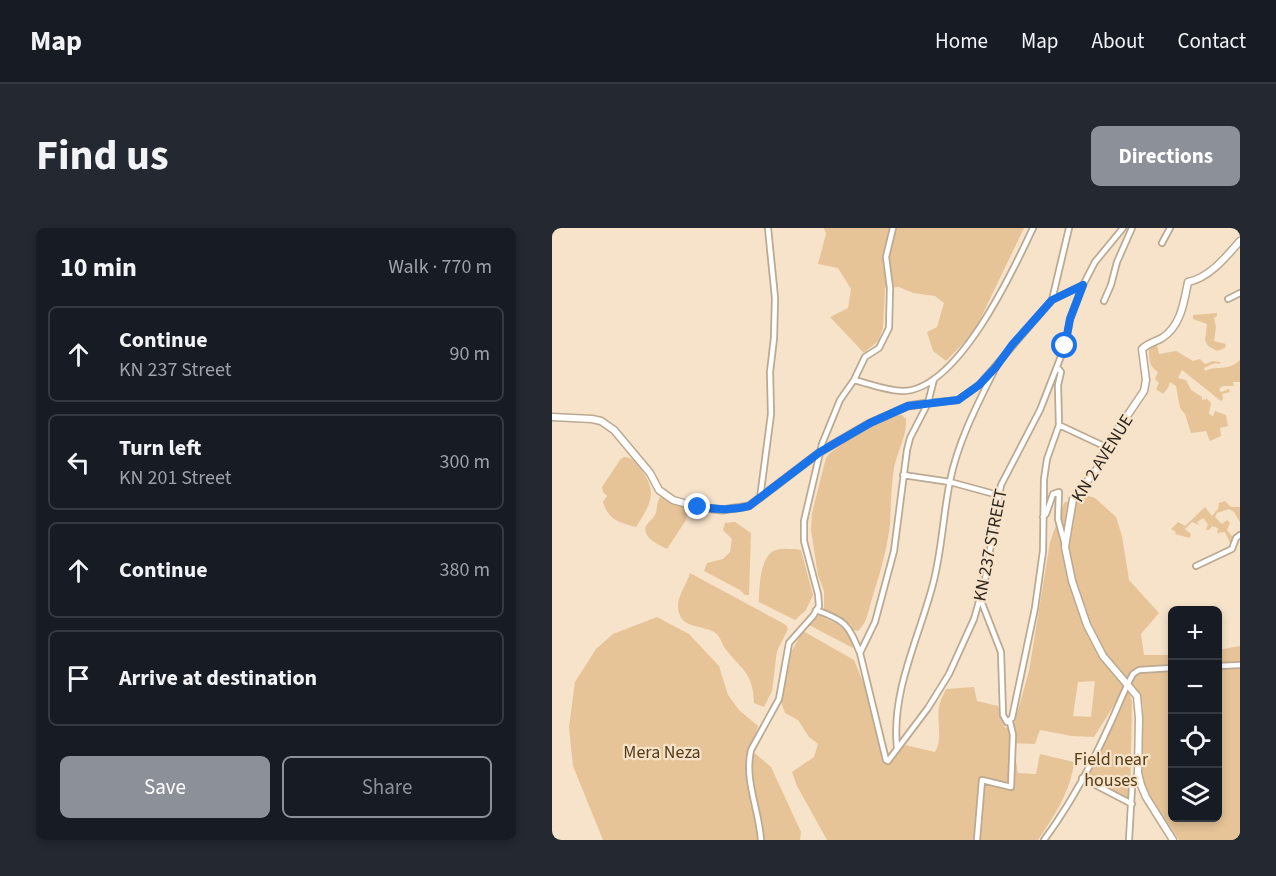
<!DOCTYPE html>
<html lang="en">
<head>
<meta charset="utf-8">
<style>
  :root { --surface:#171b24; --page:#242831; --text:#f1f3f6; --muted:#9ea1a6; --line:#363941; --accent:#8c9099 }
  body { margin:0; font-family:"Source Sans 3",sans-serif; background:var(--page); color:var(--text) }
  .controls { position:absolute; right:18px; bottom:18px; display:grid; overflow:hidden; border-radius:9px; box-shadow:0 3px 9px #0003 }
  .controls button { width:54px; height:54px; display:grid; place-items:center; padding:0; border:0; border-bottom:2px solid var(--line); background:var(--surface); color:var(--text); font:30px sans-serif }
  .stop { position:absolute; width:18px; height:18px; margin:-14px; border:4px solid #1a73e8; border-radius:50%; background:#fff }
  .stop.end { background:#1a73e8; border-color:#fff; box-shadow:0 2px 6px #0008 }
  .list { margin:0; padding:0; list-style:none }
  h2 { display:flex; justify-content:space-between; align-items:center; height:78px; margin:0; padding:0 24px; font-size:26px }
  h2 small { font-size:20px; font-weight:400; color:var(--muted) }
  .list li { display:grid; grid-template-columns:39px 1fr auto; gap:18px; align-items:center; box-sizing:border-box; height:96px; margin:0 12px 12px; padding:0 12px; border:2px solid var(--line); border-radius:9px }
  .list b { display:block; font-size:22px; white-space:nowrap }
  .list p { margin:0; font-size:20px; white-space:nowrap; color:var(--muted) }
  .list em { font-size:20px; font-style:normal; color:var(--muted) }
  .actions { display:flex; gap:12px; padding:18px 24px }
  .actions a { flex:1; padding:14px 0; border:2px solid var(--accent); border-radius:9px; text-align:center; font-size:21px; color:var(--accent) }
  .actions .main { background:var(--accent); color:#fff }
  .icon { flex:none; width:33px; height:33px; fill:none; stroke:currentColor; stroke-width:2; stroke-linecap:round; stroke-linejoin:round }
  .map { position:relative; flex:none; width:688px; height:612px; overflow:hidden; border-radius:9px }
  header { display:flex; align-items:center; gap:36px; box-sizing:border-box; height:84px; padding:0 30px; background:var(--surface); border-bottom:2px solid var(--line) }
  header strong { font-size:28px }
  nav { display:flex; gap:33px; margin-inline-start:auto; font-size:21px }
  .intro { display:flex; align-items:center; justify-content:space-between; box-sizing:border-box; height:144px; padding:0 36px }
  h1 { margin:0; font-size:42px }
  .button { padding:15px 27px; border-radius:9px; background:var(--accent); color:#fff; font-size:21px; font-weight:700 }
  main { display:flex; gap:36px; padding:0 36px }
  aside { flex:1; background:var(--surface); border-radius:9px; box-shadow:0 3px 9px #0003 }
  .map>svg:first-child { display:block }
  .green { fill:#e6c498; fill-rule:evenodd }
  .lines { fill:none; stroke-linecap:round; stroke-linejoin:round }
  .street-casing { stroke:#bba992; stroke-width:8 }
  .secondary-casing { stroke:#bba992; stroke-width:9 }
  .street { stroke:#fff; stroke-width:4.5 }
  .secondary { stroke:#fff; stroke-width:6 }
  .route { stroke:#1a73e8; stroke-width:8 }
  .labels { text-anchor:middle; stroke-width:4.5; stroke-linejoin:round; paint-order:stroke }
  .street-label { font-size:18px; fill:#2d261d; stroke:#f6e3ca }
  .park-label { font-size:18px; fill:#553c17; stroke:#f6e3ca }
</style>
</head>
<body>
<header>
<strong>Map</strong>
<nav><a>Home</a><a>Map</a><a>About</a><a>Contact</a></nav>
</header>
<div class="intro"><h1>Find us</h1><a class="button">Directions</a></div>
<main>
<aside>
<h2>10 min<small>Walk · 770 m</small></h2>
<ul class="list">
<li><svg class="icon" aria-label="ahead" viewBox="0 0 24 24"><path d="M12 20V5M6 11l6-6 6 6"/></svg><div><b>Continue</b><p>KN 237 Street</p></div><em>90 m</em></li>
<li><svg class="icon" aria-label="left" viewBox="0 0 24 24"><path d="M17 20v-9H6M10 6l-5 5 5 5"/></svg><div><b>Turn left</b><p>KN 201 Street</p></div><em>300 m</em></li>
<li><svg class="icon" aria-label="ahead" viewBox="0 0 24 24"><path d="M12 20V5M6 11l6-6 6 6"/></svg><div><b>Continue</b></div><em>380 m</em></li>
<li><svg class="icon" aria-label="arrive" viewBox="0 0 24 24"><path d="M6 21V4h12l-3 4 3 4H6"/></svg><div><b>Arrive at destination</b></div></li>
</ul>
<div class="actions"><a class="main">Save</a><a>Share</a></div>
</aside>
<div class="map">
<svg width="688" height="612" viewBox="0 0 688 612">
  <rect width="100%" height="100%" fill="#f6e3ca"/>
  <!-- green -->
  <path class="green" d="M272,0H472L422,104L394,133L381,123L375,104L385,99L392,75L383,68L361,65L347,59L333,60L331,100L326,113L312,125L278,89L296,80L299,61L286,40L266,36L274,6Z
    M665,85V88L662,90L664,99L662,113L674,116L673,120L665,123L656,118L653,112L655,96L641,91V87Z
    M605,117L607,126L624,123L641,133L648,131L653,136L661,133L668,134V136L663,135L652,140L653,143C665,137 675,144 688,132V154H681L682,158H671L667,161L669,164L677,161L678,164L670,166L671,171L669,173L630,142L626,150L634,152L639,162L650,169V172L655,171L659,175L657,186L661,188L663,183L674,187L676,198L668,200L669,208L658,213L654,203L639,205L633,186L628,180L624,158L618,154L616,160L611,166L604,161L607,155L603,151L606,144C596,137 597,131 597,119Z
    M350,187L354,191C355,208 345,224 342,240C339,259 339,278 338,296C335,323 327,348 319,374C316,384 315,395 306,403L301,402L299,397L272,382V363L266,347L259,302L260,285L274,230L278,225C299,211 324,189 350,187Z
    M72,229C79,229 83,233 87,239C107,264 99,275 84,299C68,295 56,292 51,274L55,268L51,264L50,259L68,232Z
    M533,267L543,270L564,289L570,308L577,352L607,385L589,406L592,427H620V590H666V422L688,418V612H627L593,559L590,547L591,478L578,452L542,509L520,508L488,502L483,516L461,515L466,545L484,546L488,526L522,534C519,563 502,588 486,612H275L245,558L240,544L262,529L266,516L257,509L246,492L233,485L229,474L235,431L251,403L302,432L318,471L332,535L337,537L344,525L353,517L383,524C392,510 383,491 388,475C389,470 392,466 394,461L422,459L425,473L446,478L453,500L462,496L477,443L498,314L512,275ZM543,453L539,489L521,488L526,454Z
    M108,269L134,277L136,282L134,292L115,321C107,317 90,310 94,298C96,294 101,291 103,287C106,281 104,275 108,269Z
    M673,273L679,279H688V294L682,284L677,281L665,285L663,289L670,296L675,292L678,295L675,302L684,313L679,317L673,304L665,305L666,300L660,298L657,302H654L656,296L651,290L645,294L647,297L640,294L633,301L639,306L638,310L623,306L624,304L619,301L626,294L633,298L653,279L660,288L666,281L667,275Z
    M183,294L199,305L197,367H193L188,362L152,343L155,335L171,331L178,324L180,311L171,302L173,295Z
    M243,321L249,322L261,367L254,382L243,392L207,374C207,361 208,326 224,322C229,320 237,321 243,321Z
    M138,345L234,397L236,401L225,423L220,463L212,479L202,475C201,443 189,442 172,419C169,414 168,407 162,404C150,397 128,401 126,380C125,368 135,356 138,345Z
    M266,387C284,396 297,398 301,420L257,397Z
    M105,389L137,406L167,438L176,467L187,482L206,498L199,522L219,539L249,604L248,612H51L21,538L17,499L23,454L44,421L61,406Z
    M577,464L580,473L578,573L533,550L573,468Z"/>
  <g class="lines">
    <defs>
      <path id="street" d="M610,15L618,0
        M676,71L688,65
        M500,72L517,0
        M552,73L559,57L565,34L580,0
        M302,152L313,129L327,120L337,100L338,60L334,29L341,0
        M376,175L406,172L427,157L500,72L531,57L543,34L571,0
        M507,197L554,219
        M351,247L398,254L446,267
        M208,270L219,186L218,144L222,110L223,70L216,0
        M491,289L494,286L501,266L507,264L506,291L513,317
        M644,338L680,321L684,310L688,307
        M428,370L449,424L451,487L455,494L460,490L483,380L491,323L492,251L495,231L507,197L506,157L509,144L505,139
        M264,382C294,393 296,396 308,425
        M666,438L688,437
        M345,520C339,463 367,410 381,356C390,322 391,287 398,253C406,213 426,175 444,139
        M336,533L376,480L397,446L422,391L433,352L449,257L488,182L513,118L518,91L531,57
        M336,533L334,532L308,425L323,394L342,323L355,222L358,210L376,175L382,151
        M530,550L580,576
        M209,612C207,581 192,553 199,522L227,471L237,415L261,388L267,378L266,366L252,313V293L270,216L288,172L302,152C318,156 335,163 351,163C406,162 461,43 481,0
        M425,612L430,552L459,559L461,507L458,494
        M492,612C518,577 540,536 558,496C566,479 572,462 581,446L587,442L620,440
        M577,612L580,559L586,545"/>
      <path id="secondary" d="M0,189L40,191L49,193L62,202L98,245L107,262L121,272L146,279L170,282L197,278L268,224L318,195L356,178L376,175
        M621,612L594,569L589,557L586,545L587,490L585,468L551,428L535,397L520,353L513,319L521,271L545,241L554,219L592,163L594,152L590,121C596,115 603,114 610,110C629,98 632,74 636,54C657,50 674,29 688,13"/>
    </defs>
    <!-- street casing -->
    <use href="#street" class="street-casing"/>
    <!-- secondary casing -->
    <use href="#secondary" class="secondary-casing"/>
    <!-- street -->
    <use href="#street" class="street"/>
    <!-- secondary -->
    <use href="#secondary" class="secondary"/>
  </g>
  <g class="lines">
    <!-- route -->
    <path class="route" d="M146,279C164,281 179,283 197,278L268,224L318,195L356,178L406,172L427,157L444,139L460,117L500,72L531,57L518,91L513,118"/>
  </g>
  <g class="labels">
    <!-- street labels -->
    <g class="street-label">
      <text transform="translate(550 230) rotate(-58)" y="6">KN 2 AVENUE</text>
      <text transform="translate(438 317) rotate(-79)" y="6">KN 237 STREET</text>
    </g>
    <!-- park labels -->
    <g class="park-label">
      <text x="110" y="530">Mera Neza</text>
      <text x="559" y="537">Field near<tspan x="559" dy="21">houses</tspan></text>
    </g>
  </g>
</svg>
<div class="controls">
<button>+</button>
<button>−</button>
<button><svg class="icon" aria-label="locate" viewBox="0 0 24 24"><circle cx="12" cy="12" r="6"/><path d="M12 2v4M12 18v4M2 12h4M18 12h4"/></svg></button>
<button><svg class="icon" aria-label="layers" viewBox="0 0 24 24"><path d="M12 4l9 5-9 5-9-5zM3 14l9 5 9-5"/></svg></button>
</div>
<div class="stop" style="left:513px;top:118px"></div>
<div class="stop end" style="left:146px;top:279px"></div>
</div>
</main>
</body>
</html>
